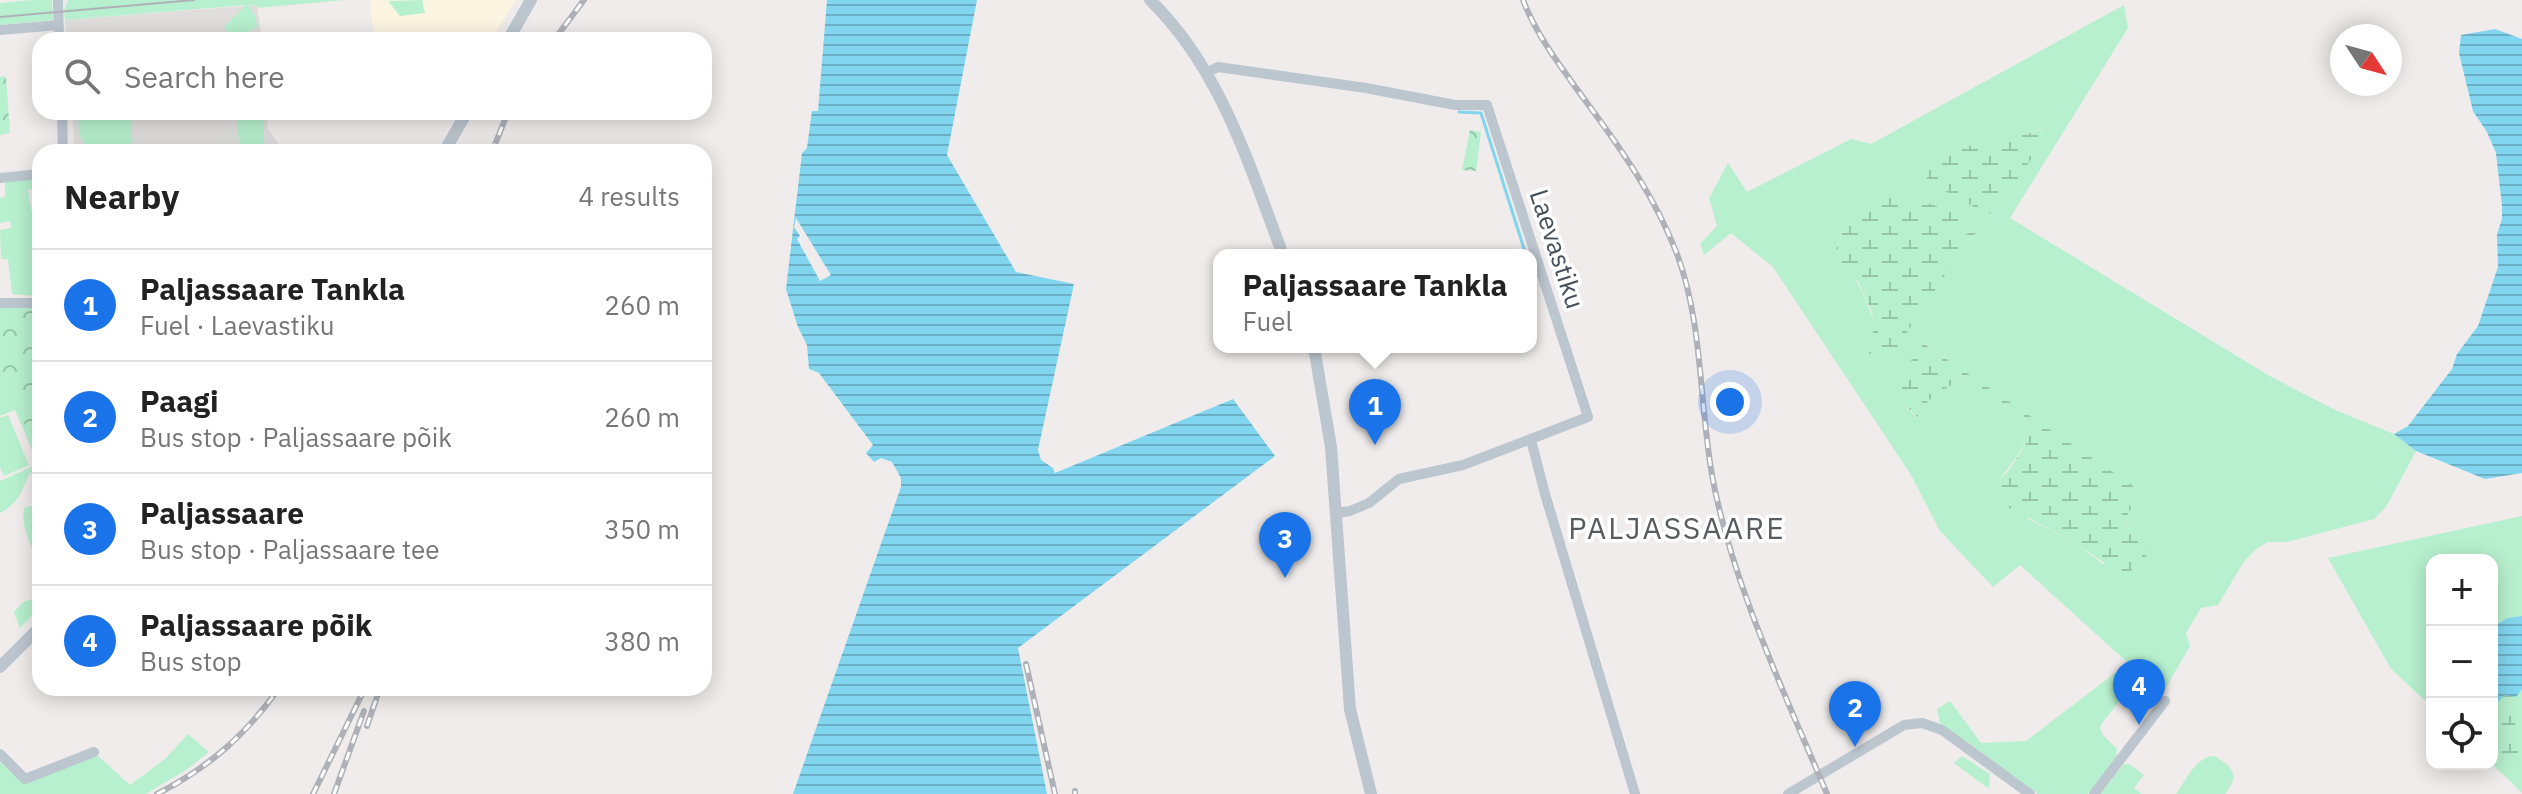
<!DOCTYPE html>
<html lang="en">
<head>
<meta charset="utf-8">
<style>
  :root { --surface:#fff; --page:#f6f6f6; --text:#222; --muted:#767676; --line:#e0e0e0; --accent:#1a73e8 }
  body { margin:0; font-family:"IBM Plex Sans",sans-serif; background:var(--page); color:var(--text) }
  .controls { position:absolute; right:24px; bottom:24px; display:grid; overflow:hidden; border-radius:16px; box-shadow:0 4px 20px #0003 }
  .controls button { width:72px; height:72px; display:grid; place-items:center; padding:0; border:0; border-bottom:2px solid var(--line); background:var(--surface); color:var(--text); font:40px sans-serif }
  .compass { position:absolute; left:2330px; top:24px; width:72px; height:72px; border-radius:50%; background:var(--surface); box-shadow:0 4px 20px #0003; rotate:126deg }
  .you { position:absolute; left:1730px; top:402px; width:28px; height:28px; margin:-20px; border:6px solid #fff; border-radius:50%; background:#1a73e8; box-shadow:0 0 0 12px #1a73e833 }
  .badge { display:grid; place-items:center; width:52px; height:52px; border-radius:50%; background:var(--accent); color:#fff; font-size:26px; font-weight:700 }
  .pin { position:absolute; translate:-50% -66px; filter:drop-shadow(0 2px 4px #0008) }
  .pin::after { content:''; position:absolute; top:42px; width:28px; height:24px; background:inherit; clip-path:polygon(0 0,100% 0,50% 100%) }
  .popup { position:absolute; left:1213px; top:249px; width:324px; height:104px; box-sizing:border-box; display:grid; place-content:center; border-radius:16px; background:var(--surface); filter:drop-shadow(0 2px 6px #0005); font-size:26px; white-space:nowrap; color:var(--muted) }
  .popup b { font-size:30px; color:var(--text) }
  .popup::after { content:''; position:absolute; left:50%; top:100%; margin-left:-16px; border:16px solid transparent; border-top-color:var(--surface) }
  .list { margin:0; padding:0; list-style:none }
  h2 { display:flex; justify-content:space-between; align-items:center; height:104px; margin:0; padding:0 32px; font-size:34px }
  h2 small { font-size:26px; font-weight:400; color:var(--muted) }
  .list li { display:grid; grid-template-columns:52px 1fr auto; gap:24px; align-items:center; box-sizing:border-box; height:112px; padding:0 32px; border-top:2px solid var(--line) }
  .list b { display:block; font-size:30px; white-space:nowrap }
  .list p { margin:0; font-size:26px; white-space:nowrap; color:var(--muted) }
  .list em { font-size:26px; font-style:normal; color:var(--muted) }
  .icon { flex:none; width:44px; height:44px; fill:none; stroke:currentColor; stroke-width:2; stroke-linecap:round; stroke-linejoin:round }
  .map { position:relative; flex:none; width:2522px; height:794px; overflow:hidden }
  .search { position:absolute; background:var(--surface); box-shadow:0 4px 20px #0003; left:32px; top:32px; width:680px; height:88px; display:flex; align-items:center; gap:20px; box-sizing:border-box; padding:0 28px; border-radius:24px; color:var(--muted); font-size:30px }
  .panel { position:absolute; background:var(--surface); box-shadow:0 4px 20px #0003; left:32px; top:144px; width:680px; height:552px; border-radius:24px }
  .map>svg:first-child { display:block }
  .commercial { fill:#fcf5e2 }
  .education { fill:#e0dddd }
  .green { fill:#b7f0ce; fill-rule:evenodd }
  .wetland { fill:url(#wetland-marsh) }
  .park { fill:url(#park-crowns) }
  .water { fill:url(#water-rules) }
  .pier { fill:#efeceb }
  .lines { fill:none; stroke-linecap:round; stroke-linejoin:round }
  .stream { stroke:#82d5ee; stroke-width:3 }
  .minor { stroke:#bcc6cf; stroke-width:10 }
  .tertiary { stroke:#bcc6cf; stroke-width:12 }
  .tram { stroke:#aeb1b7; stroke-width:2 }
  .rail-casing { stroke:#aeb1b7; stroke-width:6 }
  .rail { stroke:#fff; stroke-width:3; stroke-dasharray:9; stroke-linecap:butt }
  .labels { text-anchor:middle; stroke-width:7; stroke-linejoin:round; paint-order:stroke }
  .street-label { font-size:26px; fill:#444f5a; stroke:#fff }
  .quarter-label { font-size:30px; letter-spacing:2px; fill:#585c61; stroke:#fff }
</style>
</head>
<body>
<div class="map">
<svg width="2522" height="794" viewBox="0 0 2522 794">
  <defs>
    <pattern id="wetland-marsh" width="20" height="14" patternUnits="userSpaceOnUse" patternTransform="scale(2)"><rect width="20" height="14" fill="#b7f0ce"/><path d="M1 5h8M5 5V1M11 12h8M15 12V8" fill="none" stroke="#96c5aa"/></pattern>
    <pattern id="park-crowns" width="20" height="18" patternUnits="userSpaceOnUse" patternTransform="scale(2)"><rect width="20" height="18" fill="#b7f0ce"/><path d="M2 6a3 3 0 1 1 6 0M12 15a3 3 0 1 1 6 0" fill="none" stroke="#96c5aa"/></pattern>
    <pattern id="water-rules" width="6" height="5" patternUnits="userSpaceOnUse" patternTransform="scale(2)"><rect width="6" height="5" fill="#82d5ee"/><path d="M0 2.5h6" fill="none" stroke="#6cafc4"/></pattern>
  </defs>
  <rect width="100%" height="100%" fill="#efeceb"/>
  <!-- commercial -->
  <path class="commercial" d="M370,0H516L491,40H374Z"/>
  <!-- education -->
  <path class="education" d="M257,5L262,40H67L65,20Z
    M72,112H267L268,129L284,152H75Z"/>
  <!-- green -->
  <path class="green" d="M31,0H52L53,20L0,25V3Z
    M68,0H344L257,8L256,5H248L255,15L257,27L235,40H232L224,27L246,5L65,20L64,10Z
    M422,0L425,13L400,16L388,1Z
    M2124,5L2128,28L2010,218L2268,375L2335,410L2394,434L2416,451L2386,507L2374,519L2287,542H2267L2254,551L2243,563L2218,605L2201,608L2186,633L2190,646L2160,698L2141,687L2129,689L2102,723L2100,728L2103,735L2117,749L2116,757L2088,794H2038L1940,723L1937,709L1950,701L1981,743L2026,741L2128,663L2020,565L1993,587L1940,531L1911,475L1773,267L1731,233L1704,255L1700,244L1717,226L1709,198L1728,163L1747,192L1851,139L1871,144ZM2051,126L1980,210L1927,172L1958,147L1997,143L2010,134H2027ZM1891,191C1920,196 1933,211 1963,210L1970,218L1955,230L1961,236L1972,232L1975,234L1875,327C1868,297 1853,274 1836,249L1850,211L1877,201ZM1924,343L2143,498C2128,507 2125,516 2127,533L2140,538L2103,564L2077,544L2028,519L1998,482L2028,441L2024,416L2016,409L2001,406L1964,380C1941,391 1928,395 1917,418L1891,390Z
    M78,112H130L133,147L130,142L122,152H89L79,135Z
    M236,112H262L265,152H240Z
    M40,177V188L28,190L40,266V294L39,291L35,292V296L12,294L8,259H1L0,230L11,228L10,221L0,223V198L5,197V181Z
    M2,368L40,454V469L30,473C22,489 19,504 0,513V481L38,464L15,410L0,416V369Z
    M8,415L29,465L4,476L0,467V418Z
    M29,506L36,508L40,520V566C33,549 20,527 24,508Z
    M2522,516V793L2492,764V560H2432V707L2391,669L2328,558Z
    M40,597V607L20,628L14,612L23,602Z
    M188,734L209,752L186,770L146,794H0V762L22,782L97,755L130,785L165,759Z
    M1962,756L1990,774L1989,789L1954,763Z
    M2215,756C2234,769 2240,774 2225,794H2176C2186,780 2197,755 2215,756Z
    M2124,764H2129L2144,775L2134,788L2142,794H2100Z"/>
  <!-- wetland -->
  <path class="wetland" d="M2052,126L1996,215L1980,210L1927,181V172L1958,147L1997,143L2009,134H2027Z
    M1891,191C1920,195 1933,211 1963,210L1971,218L1955,230L1961,236L1972,232L1976,233L1969,239L1893,353L1886,348L1875,359L1866,349L1875,327L1871,310L1859,283L1842,265L1836,249L1850,211L1877,201Z
    M1923,343L2136,488L2143,498C2128,507 2125,516 2127,533L2140,538L2149,536L2152,542L2143,564L2122,575L2077,544L2006,506L1998,482L2009,470L2028,441L2024,416L2016,409L2001,406L1963,380C1943,390 1926,396 1918,418L1891,390Z
    M2504,695L2516,697L2511,713L2522,740V770L2492,746V703H2498Z"/>
  <!-- park -->
  <path class="park" d="M6,76L10,133L0,135V77Z
    M1470,130L1481,132L1476,171L1462,170Z
    M40,307V451H36L0,367V308Z"/>
  <!-- water -->
  <path class="water" d="M827,0H977L947,155L1016,272L1074,284L1038,450L1041,460L1053,468L1055,473L1233,399L1275,456L1018,648L1047,794H793L901,487V478L892,462L881,458L874,462L866,453L873,445L819,373L809,369L807,345L798,327L786,289L802,153L807,148L812,111H818Z
    M2495,29L2522,39V473L2485,479L2416,451L2394,434L2408,426L2452,369L2457,354L2478,326L2498,267L2497,234L2502,219V206L2496,153L2487,132L2473,111L2459,53L2461,35Z
    M2522,616V689L2516,697L2504,695L2498,703H2492V627L2508,618Z"/>
  <!-- pier -->
  <path class="pier" d="M796,218L831,275L820,281L797,239L800,236L794,227Z"/>
  <g class="lines">
    <!-- stream -->
    <path class="stream" d="M1459,112L1481,113L1526,255
      M1531,270L1536,285"/>
    <!-- minor -->
    <path class="minor" d="M58,0L59,40
      M0,30L59,25
      M1208,72L1218,67L1366,88L1455,105H1487L1588,417L1463,465L1399,479L1369,503L1350,511L1337,513
      M62,112L63,152
      M0,178L40,174
      M0,303H40
      M1531,440L1545,494L1635,794
      M0,754L25,779L94,752
      M1788,794L1904,725L1922,723L1942,730L2030,794
      M2094,794L2165,701"/>
    <!-- tertiary -->
    <path class="tertiary" d="M1150,0C1221,69 1249,165 1283,255
      M508,40L531,0
      M444,152L467,112
      M1314,347L1331,447L1350,709L1371,794
      M0,667L40,627"/>
    <!-- tram -->
    <path class="tram" d="M0,17L194,0"/>
    <defs>
      <path id="rail" d="M1523,0C1537,37 1564,71 1587,103C1622,150 1656,199 1677,254C1703,324 1699,401 1712,475C1731,581 1785,694 1827,794
        M554,40L584,0
        M492,152L508,112
        M1026,664L1055,794
        M367,726L380,688
        M1075,791V794
        M157,794C208,768 246,735 279,688
        M313,794L365,688
        M334,794L364,711"/>
    </defs>
    <!-- rail casing -->
    <use href="#rail" class="rail-casing"/>
    <!-- rail -->
    <use href="#rail" class="rail"/>
  </g>
  <g class="labels">
    <!-- street labels -->
    <g class="street-label">
      <text transform="translate(1557 249) rotate(72)" y="9">Laevastiku</text>
    </g>
    <!-- quarter labels -->
    <g class="quarter-label">
      <text x="1677" y="539">PALJASSAARE</text>
    </g>
  </g>
</svg>
<div class="controls">
<button>+</button>
<button>−</button>
<button><svg class="icon" aria-label="locate" viewBox="0 0 24 24"><circle cx="12" cy="12" r="6"/><path d="M12 2v4M12 18v4M2 12h4M18 12h4"/></svg></button>
</div>
<svg class="compass" viewBox="-18 -18 36 36"><path d="M0-13l5 13h-10z" fill="#e53935"/><path d="M0 13l5-13h-10z" fill="#767676"/></svg>
<div class="you"></div>
<div class="pin badge" style="left:1375px;top:445px">1</div>
<div class="popup"><b>Paljassaare Tankla</b>Fuel</div>
<div class="pin badge" style="left:1855px;top:747px">2</div>
<div class="pin badge" style="left:1285px;top:578px">3</div>
<div class="pin badge" style="left:2139px;top:725px">4</div>
<div class="search"><svg class="icon" aria-label="search" viewBox="0 0 24 24"><circle cx="10" cy="10" r="6"/><path d="M15 15l6 6"/></svg>Search here</div>
<section class="panel">
<h2>Nearby<small>4 results</small></h2>
<ul class="list">
<li><span class="badge">1</span><div><b>Paljassaare Tankla</b><p>Fuel · Laevastiku</p></div><em>260 m</em></li>
<li><span class="badge">2</span><div><b>Paagi</b><p>Bus stop · Paljassaare põik</p></div><em>260 m</em></li>
<li><span class="badge">3</span><div><b>Paljassaare</b><p>Bus stop · Paljassaare tee</p></div><em>350 m</em></li>
<li><span class="badge">4</span><div><b>Paljassaare põik</b><p>Bus stop</p></div><em>380 m</em></li>
</ul>
</section>
</div>
</body>
</html>
